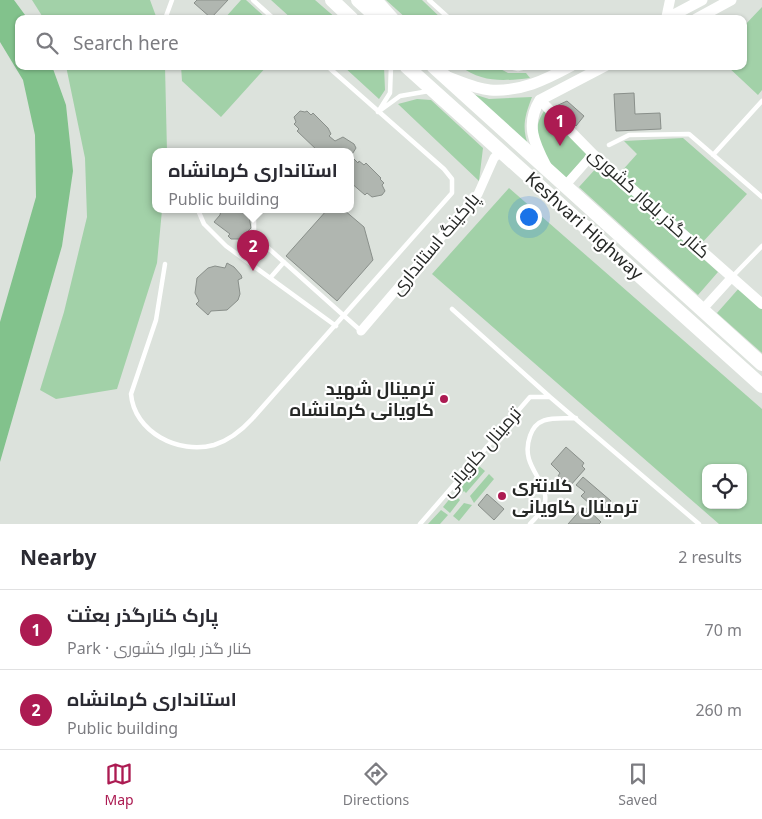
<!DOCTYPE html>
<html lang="en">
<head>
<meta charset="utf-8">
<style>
  :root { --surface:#fff; --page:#f7f7f7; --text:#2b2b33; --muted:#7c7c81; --line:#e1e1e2; --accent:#ac1b52 }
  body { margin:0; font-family:"Noto Sans",Cairo,sans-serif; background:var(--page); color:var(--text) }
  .controls { position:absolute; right:15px; bottom:15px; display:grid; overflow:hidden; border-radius:10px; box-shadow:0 1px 4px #0004 }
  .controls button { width:45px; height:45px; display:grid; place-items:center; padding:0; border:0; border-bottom:1px solid var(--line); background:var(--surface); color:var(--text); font:25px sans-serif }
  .you { position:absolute; left:528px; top:216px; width:18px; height:18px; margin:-12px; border:4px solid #fff; border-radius:50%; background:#1a73e8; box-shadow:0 0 0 8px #1a73e833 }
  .badge { display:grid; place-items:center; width:32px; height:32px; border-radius:50%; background:var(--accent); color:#fff; font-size:16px; font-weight:700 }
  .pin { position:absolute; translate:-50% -41px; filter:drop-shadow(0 1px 2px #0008) }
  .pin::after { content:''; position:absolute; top:26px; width:18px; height:15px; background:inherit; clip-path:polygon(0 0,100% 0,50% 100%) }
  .popup { position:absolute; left:152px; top:148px; width:202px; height:65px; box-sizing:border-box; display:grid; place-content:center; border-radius:10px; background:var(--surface); filter:drop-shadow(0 1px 4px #0005); font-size:16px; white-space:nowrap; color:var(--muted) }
  .popup b { font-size:19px; color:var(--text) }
  .popup::after { content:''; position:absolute; left:50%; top:100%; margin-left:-10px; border:10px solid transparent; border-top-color:var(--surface) }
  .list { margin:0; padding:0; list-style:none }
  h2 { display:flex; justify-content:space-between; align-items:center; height:65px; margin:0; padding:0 20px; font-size:21px }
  h2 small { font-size:16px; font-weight:400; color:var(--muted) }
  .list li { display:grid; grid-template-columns:32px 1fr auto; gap:15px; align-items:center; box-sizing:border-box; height:80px; padding:0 20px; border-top:1px solid var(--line) }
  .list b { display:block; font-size:19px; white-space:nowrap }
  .list p { margin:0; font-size:16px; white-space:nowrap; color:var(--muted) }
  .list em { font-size:16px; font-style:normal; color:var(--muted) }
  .icon { flex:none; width:28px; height:28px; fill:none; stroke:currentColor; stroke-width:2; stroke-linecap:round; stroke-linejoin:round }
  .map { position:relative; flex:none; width:762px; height:524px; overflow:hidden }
  .search { position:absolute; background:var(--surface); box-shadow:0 1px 4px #0004; left:15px; right:15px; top:15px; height:55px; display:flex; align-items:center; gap:12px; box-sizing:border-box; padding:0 18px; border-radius:10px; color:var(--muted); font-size:19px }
  .sheet { height:225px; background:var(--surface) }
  nav { display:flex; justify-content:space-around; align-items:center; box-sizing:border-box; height:70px; border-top:1px solid var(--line); background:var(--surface); font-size:14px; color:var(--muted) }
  nav a { display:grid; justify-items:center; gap:2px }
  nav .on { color:var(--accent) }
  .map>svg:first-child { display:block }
  .green { fill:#a2d1a8; fill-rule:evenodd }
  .water { fill:#82c28c }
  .building { fill:#b0b6b0; stroke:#898f8a }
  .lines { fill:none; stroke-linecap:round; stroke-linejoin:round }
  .service { stroke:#fff; stroke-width:4.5 }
  .minor { stroke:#fff; stroke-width:9 }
  .tertiary { stroke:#fff; stroke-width:10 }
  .secondary { stroke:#fff; stroke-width:11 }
  .primary { stroke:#fff; stroke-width:14 }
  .trunk { stroke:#fff; stroke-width:14 }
  .poi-dot { fill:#ac1b52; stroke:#fff; stroke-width:2 }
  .labels { text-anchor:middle; stroke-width:4.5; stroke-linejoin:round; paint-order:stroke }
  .street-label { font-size:18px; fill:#272927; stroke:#fff }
  .poi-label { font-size:18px; font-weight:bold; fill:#272927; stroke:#fff; text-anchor:end }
</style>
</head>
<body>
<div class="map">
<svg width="762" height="524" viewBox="0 0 762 524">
  <rect width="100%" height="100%" fill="#dce2dc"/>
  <!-- green -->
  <path class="green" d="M32,0H150L157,19H44Z
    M241,0H246L267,19H224Z
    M271,0H315L337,19H292Z
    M386,0H422L442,19H407Z
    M762,7V90L758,95L727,66H743V27Z
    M66,66H165L167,152H156V210H162L157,263L117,389L56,399L40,390L64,312L87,217L85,158Z
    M181,66H267L221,117L182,81Z
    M343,66H384L385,90L379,99Z
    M460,66H495L508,73H526L530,78C504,81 482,83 460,66Z
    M473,94L489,99L532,97C525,115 521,128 529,147Z
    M417,99L431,100L483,148L479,181L398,104Z
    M544,111L588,154L564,180C547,160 526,138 544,111Z
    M683,138L747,194L701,244L620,173L637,154L624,141Z
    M599,165L718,272L698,295L579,187Z
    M509,188L762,409V524H719L432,274ZM706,468H743V505H706Z
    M740,287L762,307V353L717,313Z
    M478,465L485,471L466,493L464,491L462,493L458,489Z
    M489,474L494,479L474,503L470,496Z
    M456,491L460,495L458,498L460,500L450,513L443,507Z
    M464,503L472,505L459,521L453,516Z
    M441,510L448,515L440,524H428Z"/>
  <!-- water -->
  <path class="water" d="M0,0H14L28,19H19V66H52L66,105L73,171L62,246L0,462V322L36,197L35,135L23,80L0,42Z"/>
  <!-- building -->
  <path class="building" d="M197,0H228L211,18L194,3Z
    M634,93L635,114L660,113L661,129L616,131L614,94Z
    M567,101L584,116L576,126L554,107Z
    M300,111L305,112L307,111L311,115L313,113L328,128L331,134L329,136L335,141L343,137L354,144L356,148L351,156L358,163L359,161L364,165L366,163L381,178L380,179L384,183L382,185L385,191L382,195L372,197L367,193L365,195L350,182V152H319L297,131L299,129L294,124L296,122L294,117Z
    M221,210H248L251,228L240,239H231L228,236L230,234L214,222L220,215Z
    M327,210H344L364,227L373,260L337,301L286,256Z
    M227,263L234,267L241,275L242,278L238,280L240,294L238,300L227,310L211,311L208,315L196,304L199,301L195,293L197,278L208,268L215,266L225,268Z
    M566,447L584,463L582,466L585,469L570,486L558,476L560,473L551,464Z
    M583,477L611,501L604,509L593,500L590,504L581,496L585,492L576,485Z
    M487,494L504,509L494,520L478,505Z
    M584,506L601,522L599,524H568Z"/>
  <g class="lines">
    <!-- service -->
    <path class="service" d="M253,0L274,19
      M429,0L450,19
      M165,19L172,0
      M391,66L390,93L378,112L400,96L429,91
      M505,66L518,69L530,66
      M609,145L629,135L689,134L762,197
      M713,155L762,101
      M198,210L204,224L226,246L336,326
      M251,210L254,213V231L257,238L361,331
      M241,256L257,238
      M165,264L156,320L131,394C134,432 179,455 214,445C230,440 241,431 252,419L452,193V179L444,169L327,66
      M271,277L284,262
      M732,277L762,246
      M452,309L550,397L699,524
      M420,524L530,397H550
      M530,524C535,518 544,511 545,502C549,480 519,467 530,436C537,414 557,419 576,418"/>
    <!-- minor -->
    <path class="minor" d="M564,187L593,154
      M702,310L732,277
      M361,331L478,194L494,158L501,151"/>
    <!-- tertiary -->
    <path class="tertiary" d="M666,19L670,0
      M540,100L593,154L762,304"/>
    <!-- secondary -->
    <path class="secondary" d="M666,19L702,0
      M696,19L731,0
      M445,76C459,81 476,89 490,90C521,92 545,80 571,66
      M546,166C534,143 525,124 540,100L605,66"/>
    <!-- primary -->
    <path class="primary" d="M375,0L392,19"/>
    <!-- trunk -->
    <path class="trunk" d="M332,0L352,19
      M358,0L379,19
      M406,66L762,386
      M433,66L762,364"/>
  </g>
  <!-- markers -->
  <g class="poi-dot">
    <circle cx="444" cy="399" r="5"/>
    <circle cx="502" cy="496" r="5"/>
  </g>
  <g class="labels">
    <!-- street labels -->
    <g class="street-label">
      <text transform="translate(649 203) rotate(42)" y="6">کنار گذر بلوار کشوری</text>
      <text transform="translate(584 226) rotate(42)" y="6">Keshvari Highway</text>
      <text transform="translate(435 244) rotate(-50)" y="6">پارکینگ استانداری</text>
      <text transform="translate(481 452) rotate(-49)" y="6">ترمینال کاویانی</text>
    </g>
    <!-- poi labels -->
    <g class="poi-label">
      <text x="434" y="395">ترمینال شهید<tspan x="434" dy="21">کاویانی کرمانشاه</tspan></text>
      <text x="512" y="492" text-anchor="start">کلانتری<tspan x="512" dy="21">ترمینال کاویانی</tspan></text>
    </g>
  </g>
</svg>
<div class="controls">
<button><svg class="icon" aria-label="locate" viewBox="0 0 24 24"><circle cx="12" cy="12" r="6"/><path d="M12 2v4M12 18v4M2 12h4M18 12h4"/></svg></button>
</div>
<div class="you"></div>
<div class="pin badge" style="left:560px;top:146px">1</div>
<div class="pin badge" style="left:253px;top:271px">2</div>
<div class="popup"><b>استانداری کرمانشاه</b>Public building</div>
<div class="search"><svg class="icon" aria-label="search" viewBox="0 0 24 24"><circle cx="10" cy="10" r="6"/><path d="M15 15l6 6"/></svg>Search here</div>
</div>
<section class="sheet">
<h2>Nearby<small>2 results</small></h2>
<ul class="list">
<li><span class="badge">1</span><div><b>پارک کنارگذر بعثت</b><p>Park · کنار گذر بلوار کشوری</p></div><em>70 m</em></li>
<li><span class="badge">2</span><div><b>استانداری کرمانشاه</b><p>Public building</p></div><em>260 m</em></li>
</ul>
</section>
<nav>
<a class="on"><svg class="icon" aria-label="map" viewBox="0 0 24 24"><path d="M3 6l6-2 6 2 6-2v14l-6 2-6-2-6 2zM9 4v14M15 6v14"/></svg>Map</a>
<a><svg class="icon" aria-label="directions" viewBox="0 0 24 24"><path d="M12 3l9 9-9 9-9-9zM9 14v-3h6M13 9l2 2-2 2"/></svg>Directions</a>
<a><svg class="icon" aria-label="saved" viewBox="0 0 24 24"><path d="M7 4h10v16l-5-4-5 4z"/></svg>Saved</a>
</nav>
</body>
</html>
